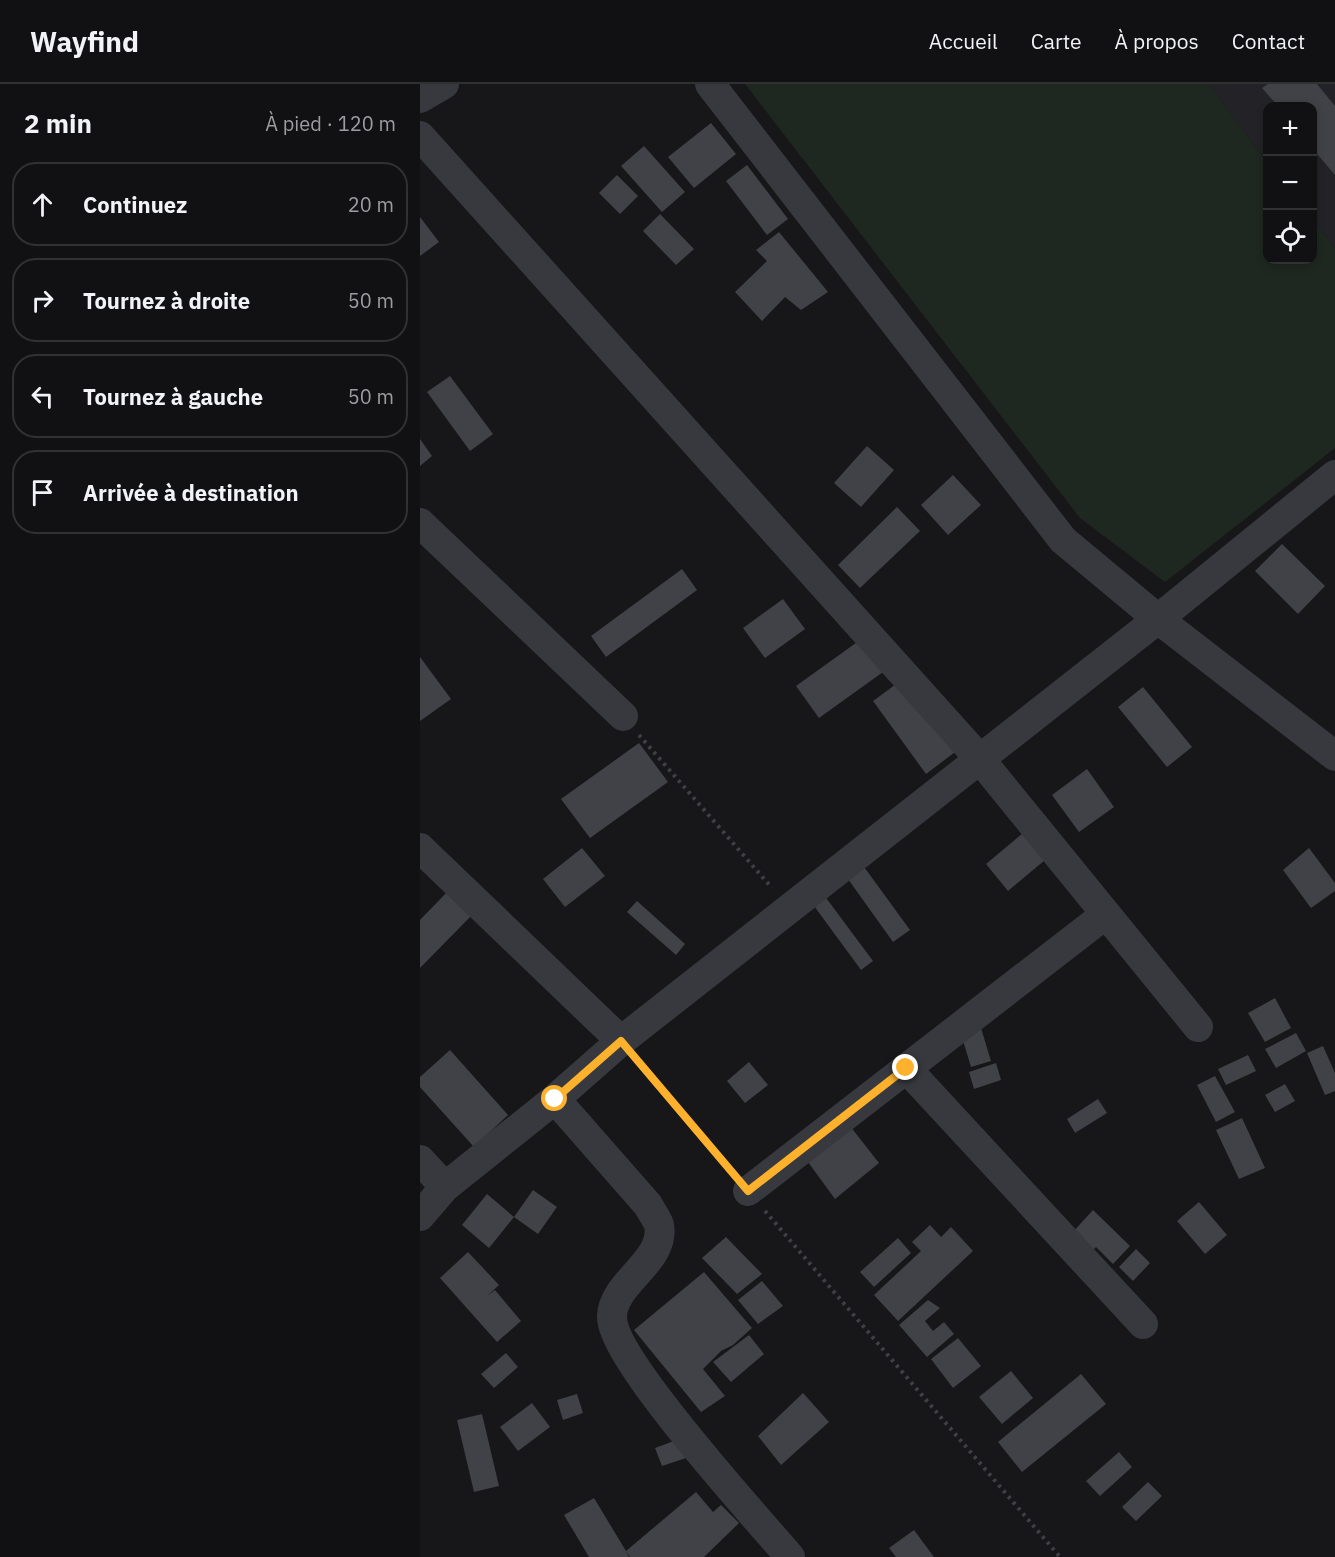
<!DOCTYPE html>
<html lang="fr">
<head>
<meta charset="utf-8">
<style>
  :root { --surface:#111113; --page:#1a1a1c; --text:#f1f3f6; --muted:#9c9da0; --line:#303133 }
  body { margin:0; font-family:"IBM Plex Sans",sans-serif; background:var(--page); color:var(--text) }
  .controls { position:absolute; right:18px; top:18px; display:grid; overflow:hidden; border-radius:12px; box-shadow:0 3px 9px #0003 }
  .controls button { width:54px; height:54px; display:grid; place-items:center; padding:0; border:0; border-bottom:2px solid var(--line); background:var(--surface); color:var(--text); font:30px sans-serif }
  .stop { position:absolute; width:18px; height:18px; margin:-14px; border:4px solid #fdb12c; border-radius:50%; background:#fff }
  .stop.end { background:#fdb12c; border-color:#fff; box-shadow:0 2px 6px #0008 }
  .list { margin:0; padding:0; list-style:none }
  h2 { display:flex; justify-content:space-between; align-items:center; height:78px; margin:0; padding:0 24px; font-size:26px }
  h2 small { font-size:20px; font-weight:400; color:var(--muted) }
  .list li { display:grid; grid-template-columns:39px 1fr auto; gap:18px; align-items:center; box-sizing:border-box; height:84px; margin:0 12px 12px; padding:0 12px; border:2px solid var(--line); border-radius:24px }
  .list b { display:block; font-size:22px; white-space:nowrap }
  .list em { font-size:20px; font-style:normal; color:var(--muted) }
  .icon { flex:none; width:33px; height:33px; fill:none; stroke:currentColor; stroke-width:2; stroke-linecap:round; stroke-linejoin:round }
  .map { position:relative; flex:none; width:915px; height:1473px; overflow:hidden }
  header { display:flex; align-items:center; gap:36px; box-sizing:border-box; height:84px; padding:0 30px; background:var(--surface); border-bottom:2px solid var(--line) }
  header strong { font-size:28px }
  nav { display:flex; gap:33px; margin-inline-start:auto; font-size:21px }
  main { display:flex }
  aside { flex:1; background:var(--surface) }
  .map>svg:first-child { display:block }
  .built { fill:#232327 }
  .green { fill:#1f2820 }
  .building { fill:#414247 }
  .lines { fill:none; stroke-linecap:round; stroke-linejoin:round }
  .path { stroke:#3e4046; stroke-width:4; stroke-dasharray:3 4.5; stroke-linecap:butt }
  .street { stroke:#38393f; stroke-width:30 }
  .route { stroke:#fdb12c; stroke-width:8 }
</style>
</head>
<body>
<header>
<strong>Wayfind</strong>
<nav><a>Accueil</a><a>Carte</a><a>À propos</a><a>Contact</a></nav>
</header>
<main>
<aside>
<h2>2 min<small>À pied · 120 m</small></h2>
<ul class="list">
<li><svg class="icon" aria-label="ahead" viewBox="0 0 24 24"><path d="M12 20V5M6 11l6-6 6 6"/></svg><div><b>Continuez</b></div><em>20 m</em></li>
<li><svg class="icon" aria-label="right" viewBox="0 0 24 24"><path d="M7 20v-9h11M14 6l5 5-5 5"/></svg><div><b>Tournez à droite</b></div><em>50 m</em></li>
<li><svg class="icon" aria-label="left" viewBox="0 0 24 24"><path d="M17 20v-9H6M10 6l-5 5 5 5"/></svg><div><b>Tournez à gauche</b></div><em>50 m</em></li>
<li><svg class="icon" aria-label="arrive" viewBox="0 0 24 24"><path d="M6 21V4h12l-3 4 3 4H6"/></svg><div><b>Arrivée à destination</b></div></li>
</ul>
</aside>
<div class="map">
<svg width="915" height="1473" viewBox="0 0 915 1473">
  <rect width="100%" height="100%" fill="#171719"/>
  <!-- built -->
  <path class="built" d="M789,0H915V164L893,136L892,22H848L847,78Z"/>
  <!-- green -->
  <path class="green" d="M325,0H789L847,78L848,176H892L893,136L915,164V364L745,498L660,434Z"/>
  <!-- building -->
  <path class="building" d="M848,0H897L915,22V91L892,64V22H858L842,4Z
    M291,39L316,70L274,104L248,73Z
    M224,62L265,108L242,128L201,82Z
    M327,81L368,135L347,151L306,97Z
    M197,91L218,112L200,130L179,109Z
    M240,130L274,165L256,181L223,147Z
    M0,133L19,158L0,172Z
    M359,148L408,208L381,226L365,213L342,237L315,208L347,177L336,166Z
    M30,292L73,350L50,367L7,308Z
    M0,355L12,372L0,382Z
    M447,362L474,386L441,423L414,399Z
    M533,391L561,421L528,451L501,421Z
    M477,423L500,447L440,504L418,481Z
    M862,460L905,502L878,530L835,487Z
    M262,485L277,506L186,573L171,552Z
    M363,515L385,545L345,574L323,544Z
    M440,556L463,588L399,634L376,602Z
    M0,573L31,615L0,637Z
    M494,587L547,659L506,690L453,617Z
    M723,603L772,663L747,683L698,623Z
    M219,659L248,698L170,754L141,715Z
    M667,685L694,723L659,748L632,711Z
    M603,749L625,776L588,807L566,780Z
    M162,764L185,792L145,823L123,795Z
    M889,764L915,799V807L891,824L863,786Z
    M439,776L490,846L473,858L423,788Z
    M398,803L453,877L441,886L386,811Z
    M29,806L53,830L0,884V836Z
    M217,817L265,860L256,871L207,828Z
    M855,914L871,944L845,958L828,929Z
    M561,944L571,977L551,983L541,950Z
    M876,949L886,967L856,984L845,965Z
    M903,962L915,989V1007L905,1011L887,969Z
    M30,966L88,1031L54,1063L0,1003V993Z
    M828,971L836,987L806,1001L798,985Z
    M329,978L348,1001L325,1019L307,997Z
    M576,979L581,996L554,1005L549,988Z
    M795,992L815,1028L796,1038L777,1001Z
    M865,1000L875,1017L855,1028L845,1011Z
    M678,1015L687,1029L655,1049L647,1035Z
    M822,1034L845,1084L819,1095L796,1046Z
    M430,1042L459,1079L415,1115L388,1078Z
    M113,1106L137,1123L118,1150L94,1133Z
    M67,1110L94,1133L69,1164L42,1141Z
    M779,1118L807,1151L785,1170L757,1137Z
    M673,1126L710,1162L693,1180L676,1163L670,1169L651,1150Z
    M510,1141L521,1153L531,1143L553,1167L478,1237L454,1211L501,1167L492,1158Z
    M306,1153L342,1190L317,1210L282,1174Z
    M478,1154L491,1169L454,1203L440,1188Z
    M716,1165L730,1179L713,1197L699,1183Z
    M48,1168L79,1201L67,1212L75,1206L101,1237L77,1258L20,1194Z
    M284,1188L332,1244L313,1261L301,1267L283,1285L305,1312L281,1328L214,1246Z
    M342,1197L363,1222L338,1240L318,1216Z
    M508,1216L520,1224L505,1237L513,1247L524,1238L534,1250L507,1273L479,1241Z
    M329,1251L344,1270L311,1298L293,1278Z
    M538,1254L561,1282L533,1304L511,1275Z
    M86,1269L98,1283L74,1304L61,1290Z
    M591,1287L613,1314L582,1340L559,1313Z
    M661,1290L686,1320L602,1388L578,1358Z
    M383,1309L409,1338L361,1381L338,1352Z
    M157,1310L163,1329L143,1336L137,1316Z
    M112,1319L130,1343L98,1367L80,1343Z
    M62,1330L79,1402L54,1408L37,1336Z
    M262,1354L269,1373L242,1382L235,1364Z
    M699,1368L712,1383L680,1412L666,1397Z
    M728,1398L742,1412L716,1437L702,1423Z
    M276,1408L293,1428L301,1421L319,1439L284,1473H210L206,1467Z
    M174,1414L206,1467L209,1473H169L144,1431Z
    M494,1446L514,1473H476L469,1464Z"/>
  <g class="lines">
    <!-- path -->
    <path class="path" d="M219,651L352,804
      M217,976L311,1087
      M345,1127L640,1473"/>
    <!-- street -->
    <path class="street" d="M290,0L643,456L738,535L915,672
      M0,14L24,0
      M0,52L559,674L778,943
      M0,439L203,632
      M0,764L201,957
      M486,984L723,1240
      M135,1015L228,1121C231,1127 237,1135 239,1141C246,1177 193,1198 192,1232C190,1274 337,1434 370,1473
      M0,1076L25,1103
      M328,1107L686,830
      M0,1132L25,1103L135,1015L201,957L738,535L915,391"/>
  </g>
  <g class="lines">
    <!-- route -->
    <path class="route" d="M135,1015L201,957L328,1107L486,984"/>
  </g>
</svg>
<div class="controls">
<button>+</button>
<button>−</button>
<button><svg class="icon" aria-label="locate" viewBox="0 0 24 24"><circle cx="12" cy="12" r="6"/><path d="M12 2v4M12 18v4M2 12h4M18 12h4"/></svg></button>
</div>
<div class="stop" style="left:135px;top:1015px"></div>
<div class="stop end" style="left:486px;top:984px"></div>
</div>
</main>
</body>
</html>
